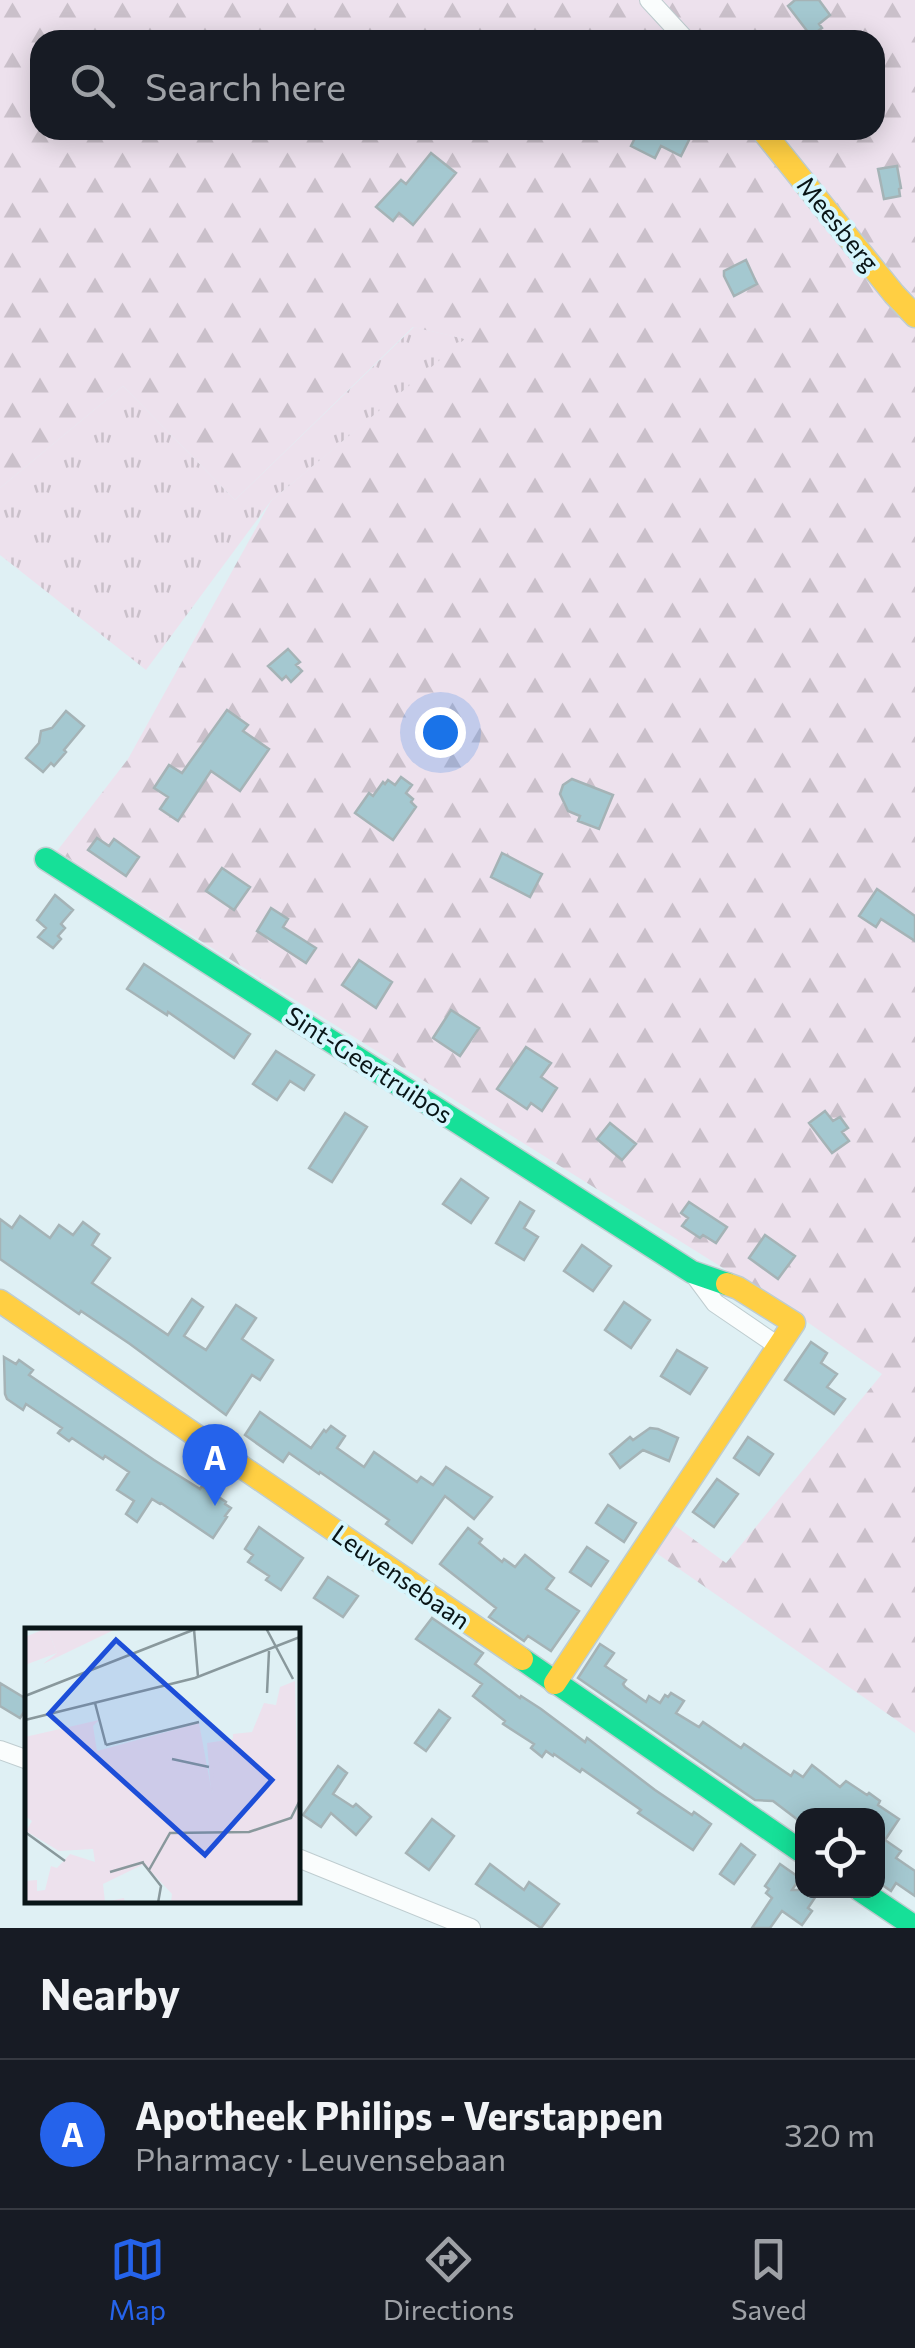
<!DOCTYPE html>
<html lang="en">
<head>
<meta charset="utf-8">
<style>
  :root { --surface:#171b24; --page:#242831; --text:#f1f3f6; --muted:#9ea1a6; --line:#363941; --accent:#2563eb }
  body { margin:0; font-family:Commissioner,sans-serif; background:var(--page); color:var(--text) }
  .controls { position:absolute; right:30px; bottom:30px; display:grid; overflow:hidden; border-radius:20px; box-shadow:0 5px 25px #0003 }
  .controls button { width:90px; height:90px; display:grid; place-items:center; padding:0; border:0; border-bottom:2px solid var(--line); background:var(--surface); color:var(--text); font:50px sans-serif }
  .you { position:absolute; left:440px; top:732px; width:35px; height:35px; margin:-25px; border:8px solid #fff; border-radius:50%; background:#1a73e8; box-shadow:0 0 0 15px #1a73e833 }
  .badge { display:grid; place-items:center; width:65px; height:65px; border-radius:50%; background:var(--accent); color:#fff; font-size:32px; font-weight:700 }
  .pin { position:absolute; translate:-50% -82px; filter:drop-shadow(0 2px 5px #0008) }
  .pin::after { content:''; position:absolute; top:52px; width:35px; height:30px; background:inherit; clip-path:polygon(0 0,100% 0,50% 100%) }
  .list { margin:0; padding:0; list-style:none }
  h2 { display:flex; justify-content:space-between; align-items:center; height:130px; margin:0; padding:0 40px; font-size:42px }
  h2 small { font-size:32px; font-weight:400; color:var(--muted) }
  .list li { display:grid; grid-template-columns:65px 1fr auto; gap:30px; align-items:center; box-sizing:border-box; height:150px; padding:0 40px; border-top:2px solid var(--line) }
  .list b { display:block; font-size:38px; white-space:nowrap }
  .list p { margin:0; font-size:32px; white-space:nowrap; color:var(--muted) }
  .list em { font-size:32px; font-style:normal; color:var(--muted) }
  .icon { flex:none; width:55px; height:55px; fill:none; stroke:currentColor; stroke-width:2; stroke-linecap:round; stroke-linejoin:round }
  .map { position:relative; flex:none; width:915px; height:1928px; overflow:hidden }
  .search { position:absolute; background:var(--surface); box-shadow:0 5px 25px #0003; left:30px; right:30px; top:30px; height:110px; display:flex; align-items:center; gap:25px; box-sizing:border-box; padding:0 35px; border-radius:30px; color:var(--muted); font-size:38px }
  .sheet { height:280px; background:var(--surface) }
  nav { display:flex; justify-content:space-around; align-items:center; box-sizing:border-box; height:140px; border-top:2px solid var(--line); background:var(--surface); font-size:28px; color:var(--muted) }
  nav a { display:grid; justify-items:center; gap:5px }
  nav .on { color:var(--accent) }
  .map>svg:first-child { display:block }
  .grass { fill:url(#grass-tufts) }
  .forest { fill:url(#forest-firs); fill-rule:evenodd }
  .building { fill:#a4c8d0; stroke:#a5b3b6; stroke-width:2.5 }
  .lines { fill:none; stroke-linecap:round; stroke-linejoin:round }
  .street-casing { stroke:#bfcdd0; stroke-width:20 }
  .fast-casing { stroke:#bfcdd0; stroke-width:25 }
  .slow-casing { stroke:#bfcdd0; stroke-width:25 }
  .street { stroke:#fafdfd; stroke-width:18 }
  .fast { stroke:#16e098; stroke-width:22 }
  .slow { stroke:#ffcf43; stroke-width:22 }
  .labels { text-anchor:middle; stroke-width:8; stroke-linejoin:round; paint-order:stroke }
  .street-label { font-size:25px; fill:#091517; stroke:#d6f6fd }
  .inset-road { fill:none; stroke:#89989c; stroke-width:2.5 }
  .view { fill:#1d4ed8; fill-opacity:0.15; stroke:#1d4ed8; stroke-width:5 }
  .inset-edge { fill:none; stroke:#091517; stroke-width:5 }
</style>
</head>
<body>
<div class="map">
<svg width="915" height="1928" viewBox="0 0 915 1928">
  <defs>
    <pattern id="grass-tufts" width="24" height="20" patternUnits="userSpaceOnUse" patternTransform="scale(2.5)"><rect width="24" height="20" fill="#ede1ed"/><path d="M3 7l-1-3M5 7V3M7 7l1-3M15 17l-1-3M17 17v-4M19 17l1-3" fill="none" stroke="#cac0ca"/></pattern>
    <pattern id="forest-firs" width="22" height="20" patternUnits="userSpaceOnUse" patternTransform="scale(2.5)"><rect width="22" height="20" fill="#ede1ed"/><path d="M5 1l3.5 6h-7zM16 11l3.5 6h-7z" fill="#cac0ca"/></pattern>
  </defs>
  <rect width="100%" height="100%" fill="#dff0f4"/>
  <!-- grass -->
  <path class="grass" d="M414,327L466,339L271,501L146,670L0,555V488L123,386L235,500Z"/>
  <!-- forest -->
  <path class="forest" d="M0,0H915V1733L652,1550L670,1522L726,1563L882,1374L790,1310L57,851L128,759L271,501L465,339L413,327L235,500L123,386L0,488ZM40,40H875V130H40Z"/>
  <!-- building -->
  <path class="building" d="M795,0H819L830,15L819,24L822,28L811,36L788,6Z
    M639,130H694L681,156L661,146L655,158L631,146Z
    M431,153L456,173L413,225L399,213L393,221L376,207L401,180L406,184Z
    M897,166L901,188L899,189L900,196L884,199L878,169Z
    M746,260L757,284L734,296L724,276V271Z
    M288,649L300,662L296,665L302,671L291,682L286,676L282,680L268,666Z
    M227,710L248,725L243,731L269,749L240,791L211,771L178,821L160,809L168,797L154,788L169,765L182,773Z
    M66,711L84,726L64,750L66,752L54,766L51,763L43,772L26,758L39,743L41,731L52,728Z
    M401,777L412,785L406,793L413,799L411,802L416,807L393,840L355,813L369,793L373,796L383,782L385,784L388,780L395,785Z
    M572,779L613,795L599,829L578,821L580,816L568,811L560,794L563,785Z
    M97,838L109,846L114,839L139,857L126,876L88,850Z
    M502,853L542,874L530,897L491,877Z
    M222,868L250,887L234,910L206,891Z
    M877,889L915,916V941L881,919L876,927L859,916Z
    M55,895L73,910L61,924L65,928L58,936L61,939L53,948L38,937L46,928L37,920Z
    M271,908L288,919L283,927L316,948L306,963L257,931Z
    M359,960L392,982L376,1008L342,985Z
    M144,964L250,1034L234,1058L168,1012L167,1015L127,989Z
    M451,1010L479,1028L460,1056L433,1038Z
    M526,1047L551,1063L541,1077L557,1088L542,1111L531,1103L527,1109L497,1089Z
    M276,1051L314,1075L304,1090L290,1081L277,1100L253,1084Z
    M825,1111L833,1121L840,1117L848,1128L842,1132L849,1141L832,1153L809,1123Z
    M345,1113L367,1127L332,1182L309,1168Z
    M610,1123L636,1144L622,1160L597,1139Z
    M461,1179L488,1198L471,1223L443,1204Z
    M520,1202L534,1211L524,1228L538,1237L524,1260L496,1243Z
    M689,1202L727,1227L716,1243L703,1235L700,1238L682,1226L688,1218L681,1213Z
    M20,1216L50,1238L59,1225L73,1235L83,1222L99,1234L92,1245L110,1258L92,1283L168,1335L192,1299L203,1307L184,1336L206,1350L236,1305L256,1318L242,1339L273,1360L260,1380L252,1375L226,1415L130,1344L81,1311L79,1314L0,1259V1219L12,1228Z
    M765,1235L795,1256L778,1279L749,1258Z
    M582,1245L611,1266L593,1291L564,1271Z
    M624,1302L650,1320L631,1348L605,1330Z
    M811,1342L827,1353L821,1363L837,1374L827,1387L845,1399L834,1414L785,1380Z
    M677,1350L707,1368L690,1394L661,1376Z
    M4,1357L16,1364L19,1360L33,1370L29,1375L154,1460L200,1489L202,1486L226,1502L225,1504L231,1508L225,1516L227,1517L213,1538L161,1503L160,1504L152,1499L137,1522L126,1514L134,1501L117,1490L129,1472L105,1456L103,1459L72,1438L69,1441L58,1433L62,1428L26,1404L23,1410L7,1399L5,1394Z
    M260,1412L311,1448L324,1430L326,1432L331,1426L345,1436L337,1448L364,1467L374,1452L417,1482L421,1477L433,1485L446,1467L492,1497L474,1519L445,1496L412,1543L386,1524L389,1520L320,1472L319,1474L289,1453L283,1462L245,1435Z
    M650,1428L658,1429L678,1438L669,1461L643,1450L620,1468L610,1454L630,1437L633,1440Z
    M748,1437L773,1454L759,1475L734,1458Z
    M717,1479L738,1494L714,1527L693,1512Z
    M608,1505L636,1523L624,1542L596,1523Z
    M259,1527L303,1558L281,1590L266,1580L269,1576L248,1562L253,1555L245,1549Z
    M468,1528L482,1539L479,1543L502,1562L504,1559L515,1567L525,1555L554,1578L546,1589L579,1611L551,1651L528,1636L524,1641L489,1617L496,1608L440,1564Z
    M587,1547L608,1561L591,1586L570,1572Z
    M328,1577L358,1596L343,1617L314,1598Z
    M432,1618L483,1653L475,1664L520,1698L521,1696L541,1709L585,1742L587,1738L655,1790L692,1815L694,1812L711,1824L693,1850L638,1813L641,1810L582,1769L580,1772L554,1754L553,1756L546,1751L542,1757L531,1748L534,1744L503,1724L505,1721L473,1696L482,1684L416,1639Z
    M600,1644L614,1653L605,1666L626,1680L623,1684L625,1687L646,1702L649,1696L660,1703L665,1695L668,1697L671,1693L684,1701L676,1713L699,1727L703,1722L741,1748L744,1744L791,1776L794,1771L803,1777L812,1765L840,1787L846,1781L867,1795L869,1793L880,1801L878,1805L899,1819L885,1840L901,1851L896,1858L915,1871V1896L896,1883L891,1891L878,1882V1816H802V1823L773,1801L755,1800L578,1678Z
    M0,1683L28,1700V1706L20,1718L0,1706Z
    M439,1710L450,1718L426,1751L415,1743Z
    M338,1766L347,1773L333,1794L353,1807L356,1804L371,1817L356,1835L331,1813L321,1827L303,1815Z
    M432,1819L454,1836L429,1870L406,1853Z
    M741,1844L755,1855L734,1884L720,1874Z
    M490,1864L524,1890L529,1882L559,1904L541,1928L476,1884Z
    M780,1864L800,1878L792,1890H820L808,1908L812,1911L802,1925L782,1911L770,1928H752L772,1898L766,1893L769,1889L765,1886Z"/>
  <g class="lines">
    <defs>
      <path id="street" d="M649,0L686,40
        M692,1272L715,1303L778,1346
        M0,1750L28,1760
        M298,1858L471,1928"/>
      <path id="fast" d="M46,859L692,1272L727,1284
        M522,1659L802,1852
        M860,1890L915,1927"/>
      <path id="slow" d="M762,130L894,294L915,316
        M0,1301L522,1659
        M555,1683L794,1323L738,1288L727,1284"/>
    </defs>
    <!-- street casing -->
    <use href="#street" class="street-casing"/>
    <!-- fast casing -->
    <use href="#fast" class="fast-casing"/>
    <!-- slow casing -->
    <use href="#slow" class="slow-casing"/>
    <!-- street -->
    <use href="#street" class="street"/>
    <!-- fast -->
    <use href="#fast" class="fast"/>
    <!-- slow -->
    <use href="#slow" class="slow"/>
  </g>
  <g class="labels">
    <!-- street labels -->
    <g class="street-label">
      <text transform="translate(838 224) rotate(51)" y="9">Meesberg</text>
      <text transform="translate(369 1065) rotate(33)" y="9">Sint-Geertruibos</text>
      <text transform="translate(401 1577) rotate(35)" y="9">Leuvensebaan</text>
    </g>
  </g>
  <!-- overview -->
  <g transform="translate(25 1628)">
    <rect width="275" height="275" fill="#dff0f4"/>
    <path d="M22,0L32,25L0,37V9ZM208,111L207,134L186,165L182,115Z" fill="#ede1ed"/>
    <path d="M22,0H93L18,36L32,25ZM270,53L275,275H146L147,266L119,236L78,256L80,274L99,270L100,275H0V253L12,252V263L20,262L26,238L32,240L45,226L70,234L68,221L34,223L1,203L7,193L0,188V109L74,92L68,98L72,123L174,95L187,165L190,135L207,134L208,106L227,104L239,75L251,77L255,59Z" fill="#ede1ed"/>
    <path class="inset-road" d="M241,0L268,51M169,1L173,49M242,65L244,23M0,68L173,0M70,75L81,117M0,92L170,50L275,9M81,117L174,94M147,131L184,139M0,204L40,233M118,235L136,258L133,275M124,242L145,205L224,204L266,190L275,172M85,244L119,234"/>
    <path class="view" d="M91,12L247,152L180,227L24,86Z"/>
    <rect width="275" height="275" class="inset-edge"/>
  </g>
</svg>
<div class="controls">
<button><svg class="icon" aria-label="locate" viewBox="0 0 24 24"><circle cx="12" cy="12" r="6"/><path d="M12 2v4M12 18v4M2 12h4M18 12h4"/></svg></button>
</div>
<div class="you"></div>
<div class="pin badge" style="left:215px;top:1506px">A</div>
<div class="search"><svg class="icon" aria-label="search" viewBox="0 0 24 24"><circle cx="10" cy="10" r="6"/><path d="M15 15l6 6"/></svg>Search here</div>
</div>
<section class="sheet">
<h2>Nearby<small></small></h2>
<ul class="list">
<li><span class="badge">A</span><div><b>Apotheek Philips - Verstappen</b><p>Pharmacy · Leuvensebaan</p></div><em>320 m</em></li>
</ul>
</section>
<nav>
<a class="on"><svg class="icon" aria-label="map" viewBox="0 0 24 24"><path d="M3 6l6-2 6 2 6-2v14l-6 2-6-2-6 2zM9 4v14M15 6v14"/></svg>Map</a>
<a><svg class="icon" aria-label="directions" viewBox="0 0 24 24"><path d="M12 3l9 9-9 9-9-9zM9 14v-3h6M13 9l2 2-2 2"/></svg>Directions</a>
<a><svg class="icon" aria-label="saved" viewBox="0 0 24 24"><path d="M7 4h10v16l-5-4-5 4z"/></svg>Saved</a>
</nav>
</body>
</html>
